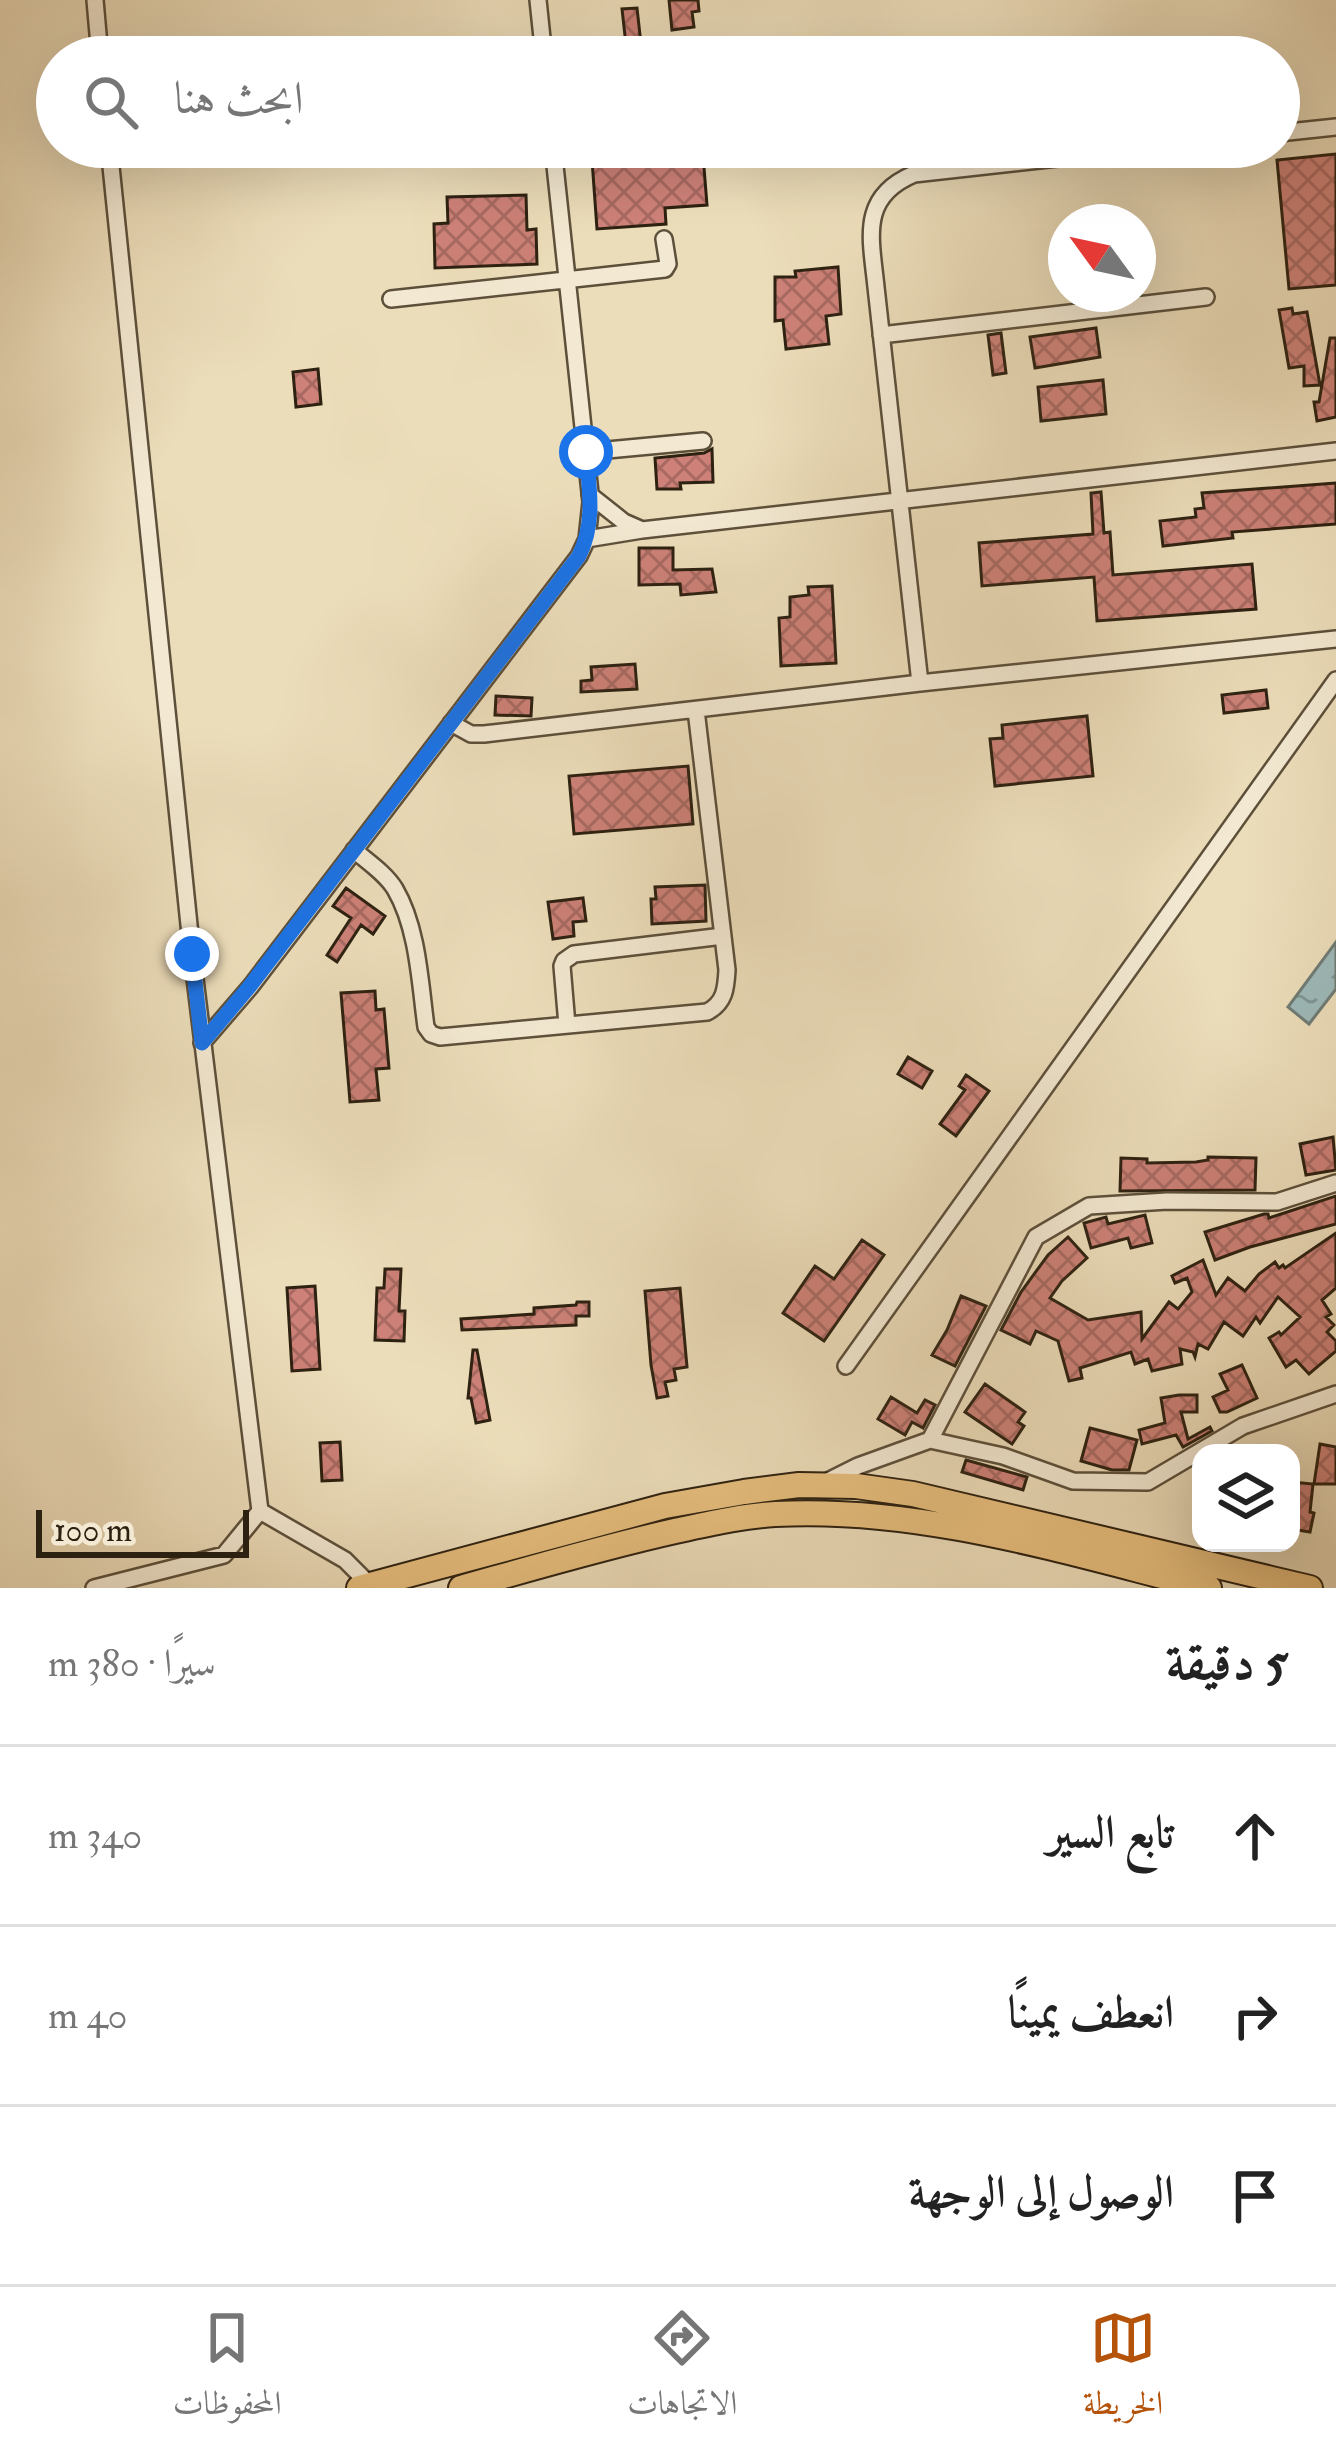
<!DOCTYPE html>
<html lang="ar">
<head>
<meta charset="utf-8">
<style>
  :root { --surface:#fff; --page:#f6f6f6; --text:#222; --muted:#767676; --line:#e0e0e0; --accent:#b45309 }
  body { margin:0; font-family:"IM FELL Double Pica",Amiri,serif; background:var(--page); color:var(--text); direction:rtl }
  .controls { position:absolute; right:36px; bottom:36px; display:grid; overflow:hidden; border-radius:24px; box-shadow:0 12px 48px #0002 }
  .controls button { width:108px; height:108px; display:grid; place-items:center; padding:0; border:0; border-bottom:3px solid var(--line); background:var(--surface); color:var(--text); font:60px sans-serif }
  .compass { position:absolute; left:1048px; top:204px; width:108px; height:108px; border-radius:50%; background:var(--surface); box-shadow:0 12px 48px #0002; rotate:303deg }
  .scale { position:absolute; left:36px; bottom:30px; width:213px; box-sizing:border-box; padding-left:12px; border:6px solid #2d2111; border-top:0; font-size:33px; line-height:42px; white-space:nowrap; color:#2d2111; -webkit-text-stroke:9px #f3e9d2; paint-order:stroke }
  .stop { position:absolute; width:36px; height:36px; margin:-27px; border:9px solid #1a73e8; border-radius:50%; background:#fff }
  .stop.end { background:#1a73e8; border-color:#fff; box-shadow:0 3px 12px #0008 }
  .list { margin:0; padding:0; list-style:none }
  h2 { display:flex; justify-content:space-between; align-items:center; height:156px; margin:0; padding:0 48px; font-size:51px }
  h2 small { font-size:39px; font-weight:400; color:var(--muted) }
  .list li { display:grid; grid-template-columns:78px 1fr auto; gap:36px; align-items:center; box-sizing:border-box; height:180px; padding:0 48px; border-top:3px solid var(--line) }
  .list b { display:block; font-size:45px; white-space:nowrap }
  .list em { font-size:39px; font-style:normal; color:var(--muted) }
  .icon { flex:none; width:66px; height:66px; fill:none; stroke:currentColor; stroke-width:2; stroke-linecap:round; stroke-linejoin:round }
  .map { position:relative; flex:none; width:1336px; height:1588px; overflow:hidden; direction:ltr }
  .search { position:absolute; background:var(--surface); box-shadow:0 12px 48px #0002; left:36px; right:36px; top:36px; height:132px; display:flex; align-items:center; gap:30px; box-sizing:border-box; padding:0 42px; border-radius:66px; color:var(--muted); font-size:45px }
  .sheet { height:696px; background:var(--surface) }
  nav { display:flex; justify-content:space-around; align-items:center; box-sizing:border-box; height:168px; border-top:3px solid var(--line); background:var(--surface); font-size:33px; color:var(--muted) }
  nav a { display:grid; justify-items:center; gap:6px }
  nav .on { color:var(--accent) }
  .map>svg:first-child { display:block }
  .water { fill:url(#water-ripples); stroke:#707d76; stroke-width:3 }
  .building { fill:url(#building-cross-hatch); stroke:#2d2111; stroke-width:3 }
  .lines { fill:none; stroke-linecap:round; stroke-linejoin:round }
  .minor-casing { stroke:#5d503b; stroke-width:20 }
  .highway-casing { stroke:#2d2111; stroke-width:28 }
  .minor { stroke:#f3e9d2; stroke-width:15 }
  .highway { stroke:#e6be7d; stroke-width:24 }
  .route { stroke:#1a73e8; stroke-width:15 }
</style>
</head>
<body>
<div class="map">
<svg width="1336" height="1588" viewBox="0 0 1336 1588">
  <defs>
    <pattern id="water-ripples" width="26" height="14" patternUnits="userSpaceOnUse" patternTransform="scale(3)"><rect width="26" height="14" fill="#9dbaba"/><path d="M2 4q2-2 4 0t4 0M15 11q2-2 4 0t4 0" fill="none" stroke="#809796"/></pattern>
    <pattern id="building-cross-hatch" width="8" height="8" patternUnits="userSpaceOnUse" patternTransform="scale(3)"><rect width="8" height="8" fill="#cd8178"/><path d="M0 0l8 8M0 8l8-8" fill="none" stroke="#a76961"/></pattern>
  </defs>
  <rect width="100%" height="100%" fill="#ecddba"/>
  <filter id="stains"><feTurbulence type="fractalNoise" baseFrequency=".00167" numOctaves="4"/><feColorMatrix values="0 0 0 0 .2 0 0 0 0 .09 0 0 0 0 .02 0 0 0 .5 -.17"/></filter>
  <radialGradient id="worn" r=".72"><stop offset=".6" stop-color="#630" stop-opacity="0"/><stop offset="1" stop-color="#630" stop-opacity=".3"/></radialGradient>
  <!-- water -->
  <path class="water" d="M1336,942V989L1309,1024L1288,1007Z"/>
  <!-- building -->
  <path class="building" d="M669,0H698L699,11L692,12L694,27L672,30Z
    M637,8L641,44L626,45L622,9Z
    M1336,154V285L1289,289L1277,160Z
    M661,155L662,158L703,155L707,205L665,208L666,224L597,229L592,160Z
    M526,195L527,230L536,229L537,264L435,268L434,224L448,223L447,197Z
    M838,267L841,314L826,316L829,344L786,349L783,320L775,321V277H796L795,271Z
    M1292,308L1293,314L1307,312L1320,385L1304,386V366L1289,368L1279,310Z
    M1096,328L1100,357L1035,368L1030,337Z
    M1001,333L1006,373L993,375L988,335Z
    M1330,338H1336V417L1317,421L1314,402H1319Z
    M318,369L321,404L296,407L293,372Z
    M1103,380L1106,414L1041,421L1038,387Z
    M712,449L713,482L680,483L681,489H657L655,458L704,453Z
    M1336,483V524L1232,532L1233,538L1163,546L1160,521L1196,517L1195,509L1204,508L1202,493Z
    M1101,492L1104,533L1110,532L1113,575L1252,564L1256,609L1097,621L1094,577L982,586L979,543L1093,534L1091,493Z
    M639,548H673V570L712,569L716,592L681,595L680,584L639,585Z
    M832,586L836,663L781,666L779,618L790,617V597L809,595L808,587Z
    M635,664L637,689L581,692V681L592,680L591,667Z
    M1266,690L1268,708L1224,713L1222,695Z
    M496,696L532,698L531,716L495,715Z
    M1087,716L1093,776L995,786L990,739L1003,738L1002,725Z
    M688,766L693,824L574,834L569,776Z
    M705,885L706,921L652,924L651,899H656L655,887Z
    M346,888L385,916L373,934L361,925L337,962L327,955L351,918L333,906Z
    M583,898L586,921L573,922L574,936L553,939L548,902Z
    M375,991L376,1010L384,1009L389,1068L376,1069L379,1100L350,1102L341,993Z
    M908,1057L932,1071L922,1088L898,1074Z
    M966,1075L989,1091L956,1136L940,1124L965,1090L959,1086Z
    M1333,1137L1336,1170L1306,1175L1300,1144Z
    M1208,1157L1256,1158L1255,1190L1120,1191L1121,1158L1147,1159V1163L1196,1162L1208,1160Z
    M1336,1196V1224L1250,1247L1215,1260L1205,1232L1264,1214H1268L1269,1218Z
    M1145,1215L1152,1243L1131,1248L1128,1238L1091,1248L1084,1223L1106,1217L1108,1224Z
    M1336,1233V1288L1322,1300L1331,1314L1326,1317L1334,1325L1327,1332L1336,1341V1351L1309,1374L1296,1360L1286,1367L1269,1338L1279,1332L1281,1335L1300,1317L1278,1297L1260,1323L1256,1317L1243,1336L1224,1322L1208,1349L1198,1344L1195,1357L1193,1352L1180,1349L1182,1364L1152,1371L1148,1359L1135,1364L1131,1352L1080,1368L1082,1378L1069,1381L1058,1341L1036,1331L1030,1344L1001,1330L1021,1292L1048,1255L1068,1237L1087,1258L1062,1281L1050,1298L1088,1320L1141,1312L1142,1339L1169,1302L1178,1309L1192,1292L1187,1278L1175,1283L1172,1276L1203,1260L1216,1295L1228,1278L1245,1291L1259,1274L1275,1262L1279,1268L1283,1265L1285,1268Z
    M862,1240L884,1255L824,1341L783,1313L815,1266L834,1279Z
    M385,1269H401L399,1311H405L404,1341L375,1340L377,1288H384Z
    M315,1286L320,1369L292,1371L287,1288Z
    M680,1288L687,1367L674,1369L676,1380L665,1382L668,1396L657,1398L651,1365L645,1291Z
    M961,1296L986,1306L955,1366L932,1355L947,1330Z
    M577,1302H589V1316H576V1325L462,1330L461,1319L534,1314V1308L576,1305Z
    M473,1350H477L490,1420L476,1423L471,1398H468Z
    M1242,1365L1257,1398L1227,1412H1220L1213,1397L1228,1390L1220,1374Z
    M985,1384L1025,1412L1018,1422L1024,1426L1012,1444L965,1412Z
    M1179,1395H1197V1412H1181L1188,1439L1210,1427L1212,1431L1183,1447L1176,1435L1142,1444L1139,1430L1165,1423L1161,1398Z
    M891,1397L917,1413L925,1400L935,1405L923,1428L912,1422L905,1435L878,1419Z
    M1090,1428L1137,1440L1129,1470H1112L1081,1461Z
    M340,1442L342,1480L322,1481L320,1443Z
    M1320,1444L1336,1447V1484H1314Z
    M966,1460L1027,1477L1023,1490L962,1472Z
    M1292,1482L1313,1484L1310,1512L1314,1513L1310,1532L1291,1529Z"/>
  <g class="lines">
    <defs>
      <path id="minor" d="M95,0L100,57
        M538,0L544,57
        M1279,133L1336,127
        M109,147L192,954L260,1511L345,1560L370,1585
        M391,299L665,269L668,264L664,239
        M881,335L1206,297
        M586,452L703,441
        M590,495L624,522L640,529
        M587,539L642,530L1336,451
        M920,683L876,287C871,238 859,197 914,174L1157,147
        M451,723L471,734H484L920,683L1336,639
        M354,850C368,862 386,874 395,889C418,928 420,983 426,1027L431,1034L440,1037L707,1012C725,1003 726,988 727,970L696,710
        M567,1025L562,966L564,961L574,954L723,936
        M202,1043L251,986L579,556L587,539L591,502L553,147
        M846,1366L1336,680
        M930,1440L1036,1237L1089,1206L1167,1201L1277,1202L1336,1183
        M828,1481L858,1466L930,1440L1003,1456L1073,1481L1148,1482L1243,1426L1336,1394
        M94,1588L224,1555L260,1511"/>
      <path id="highway" d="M359,1588L665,1506L744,1492L799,1485L856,1486L913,1494L1310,1588
        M461,1588C532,1568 603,1547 675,1531C708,1524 742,1516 775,1514C922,1506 1068,1553 1209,1588"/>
    </defs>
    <!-- minor casing -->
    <use href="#minor" class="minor-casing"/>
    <!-- highway casing -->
    <use href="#highway" class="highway-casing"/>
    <!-- minor -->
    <use href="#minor" class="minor"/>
    <!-- highway -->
    <use href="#highway" class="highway"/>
  </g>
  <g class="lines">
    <!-- route -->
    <path class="route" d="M192,954L202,1043L250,986L579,556C596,522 589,488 586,452"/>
  </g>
  <rect width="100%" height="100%" filter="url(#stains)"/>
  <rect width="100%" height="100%" fill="url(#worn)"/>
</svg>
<div class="controls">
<button><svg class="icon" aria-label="layers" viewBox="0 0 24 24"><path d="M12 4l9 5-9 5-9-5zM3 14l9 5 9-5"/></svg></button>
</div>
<svg class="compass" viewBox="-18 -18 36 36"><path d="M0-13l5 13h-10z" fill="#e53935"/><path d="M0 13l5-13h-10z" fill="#767676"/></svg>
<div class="scale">100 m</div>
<div class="stop" style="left:586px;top:452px"></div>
<div class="stop end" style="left:192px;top:954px"></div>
<div class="search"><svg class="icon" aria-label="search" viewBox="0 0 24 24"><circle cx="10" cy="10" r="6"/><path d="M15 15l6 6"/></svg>ابحث هنا</div>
</div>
<section class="sheet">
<h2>5 دقيقة<small>سيرًا · 380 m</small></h2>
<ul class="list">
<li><svg class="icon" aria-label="ahead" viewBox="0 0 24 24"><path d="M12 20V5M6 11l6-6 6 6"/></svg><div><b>تابع السير</b></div><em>340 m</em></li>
<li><svg class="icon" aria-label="right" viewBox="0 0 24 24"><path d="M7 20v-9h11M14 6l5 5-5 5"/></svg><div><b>انعطف يمينًا</b></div><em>40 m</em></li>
<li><svg class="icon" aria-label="arrive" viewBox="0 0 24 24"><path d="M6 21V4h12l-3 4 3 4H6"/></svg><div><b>الوصول إلى الوجهة</b></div></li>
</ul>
</section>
<nav>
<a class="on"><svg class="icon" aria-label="map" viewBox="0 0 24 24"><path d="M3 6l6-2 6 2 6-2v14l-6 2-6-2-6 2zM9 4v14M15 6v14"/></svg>الخريطة</a>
<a><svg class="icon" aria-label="directions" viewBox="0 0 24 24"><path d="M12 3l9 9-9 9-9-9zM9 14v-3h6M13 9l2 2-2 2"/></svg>الاتجاهات</a>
<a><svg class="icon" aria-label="saved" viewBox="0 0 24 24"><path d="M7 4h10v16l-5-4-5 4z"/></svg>المحفوظات</a>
</nav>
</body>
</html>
